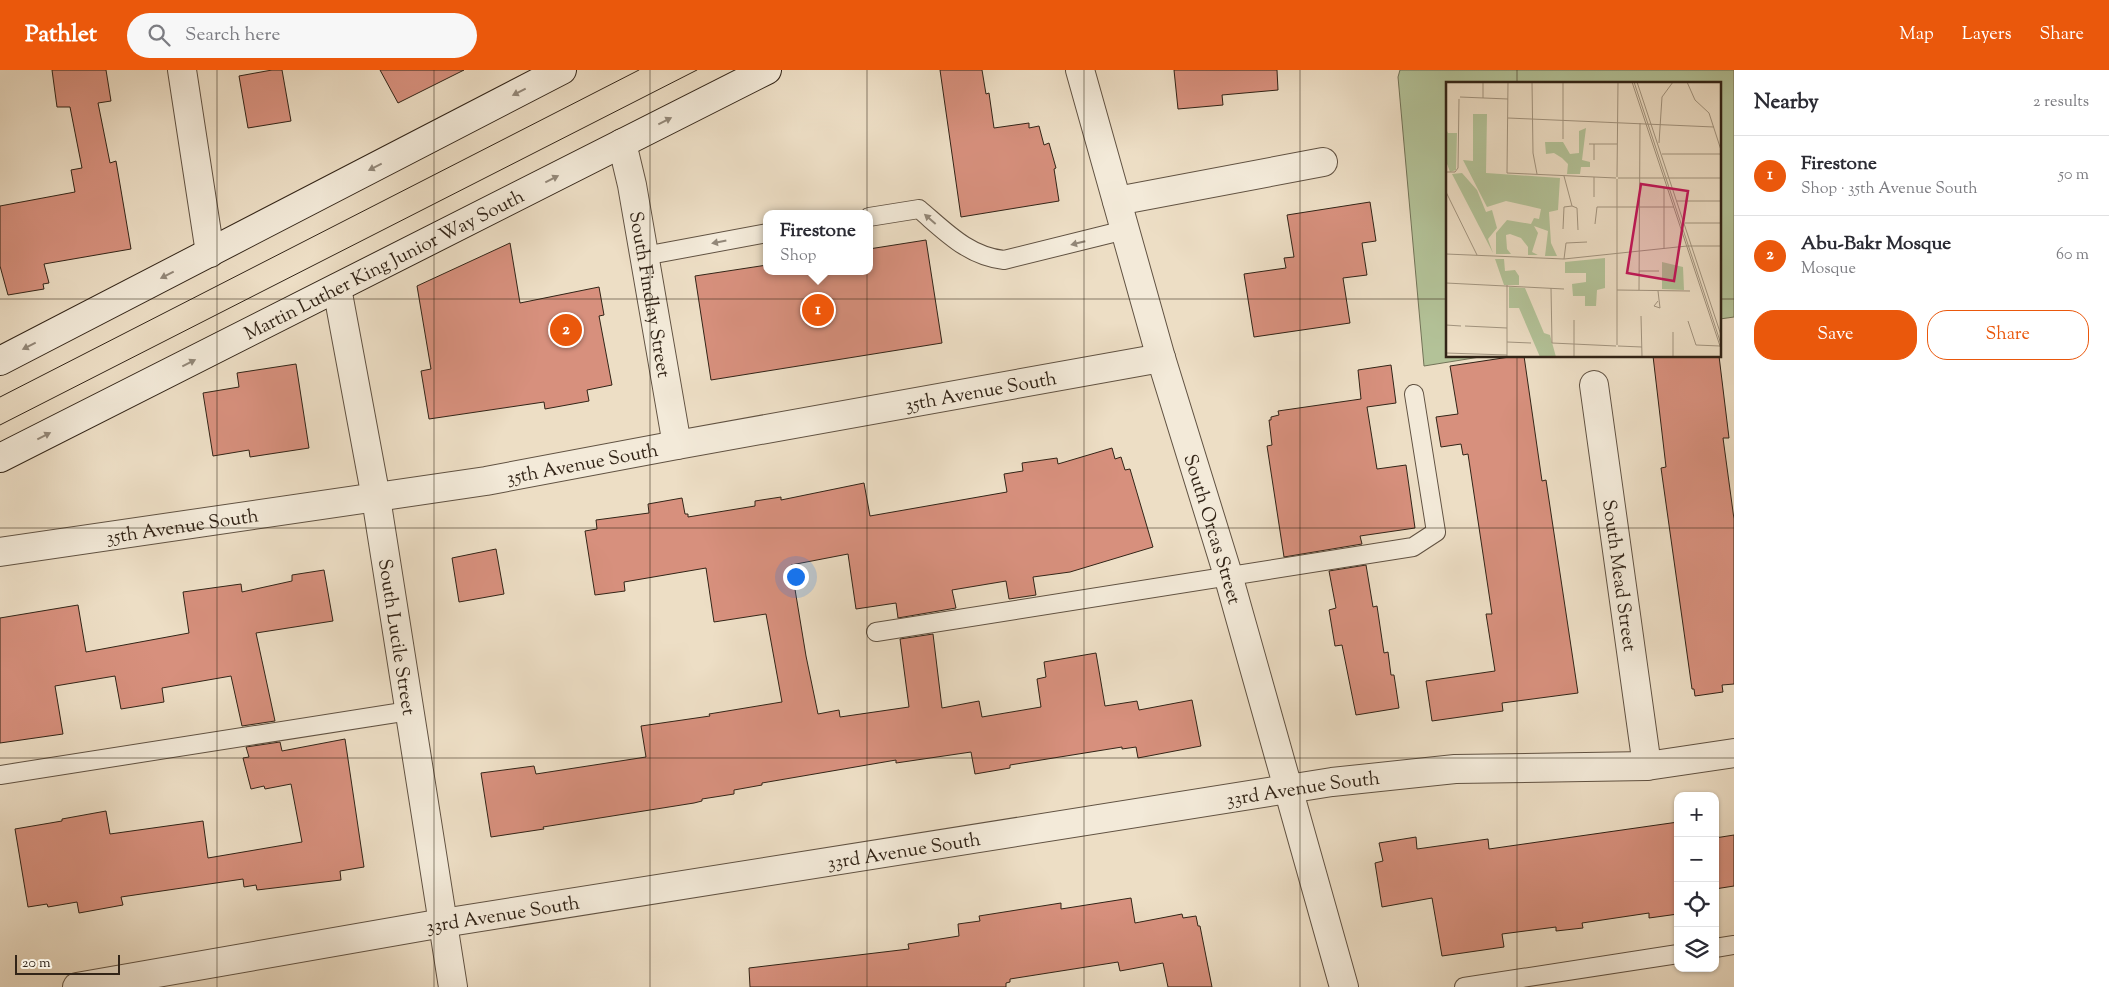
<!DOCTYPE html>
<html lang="en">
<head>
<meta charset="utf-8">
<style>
  :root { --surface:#fff; --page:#f7f7f7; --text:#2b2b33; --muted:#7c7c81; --line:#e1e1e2; --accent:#ea580c }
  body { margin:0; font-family:"Sorts Mill Goudy",serif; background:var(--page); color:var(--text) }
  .controls { position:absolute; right:15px; bottom:15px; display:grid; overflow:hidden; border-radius:10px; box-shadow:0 1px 4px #0004 }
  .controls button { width:45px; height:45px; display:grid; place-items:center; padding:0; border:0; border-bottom:1px solid var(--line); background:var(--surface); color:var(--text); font:25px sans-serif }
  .scale { position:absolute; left:15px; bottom:12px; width:105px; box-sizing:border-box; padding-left:5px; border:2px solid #322417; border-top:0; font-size:14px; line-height:18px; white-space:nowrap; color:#322417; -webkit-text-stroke:4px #f3ead9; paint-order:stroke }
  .you { position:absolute; left:795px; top:506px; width:18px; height:18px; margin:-12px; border:4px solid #fff; border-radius:50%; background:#1a73e8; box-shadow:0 0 0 8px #1a73e833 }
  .badge { display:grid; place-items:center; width:32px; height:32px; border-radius:50%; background:var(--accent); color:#fff; font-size:16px; font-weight:700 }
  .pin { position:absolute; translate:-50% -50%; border:2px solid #fff; box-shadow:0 1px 5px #0006 }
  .popup { position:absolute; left:763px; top:140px; width:110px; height:65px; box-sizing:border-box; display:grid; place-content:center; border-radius:10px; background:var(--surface); filter:drop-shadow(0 1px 4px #0005); font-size:16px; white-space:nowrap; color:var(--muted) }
  .popup b { font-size:19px; color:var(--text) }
  .popup::after { content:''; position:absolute; left:50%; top:100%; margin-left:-10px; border:10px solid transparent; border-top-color:var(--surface) }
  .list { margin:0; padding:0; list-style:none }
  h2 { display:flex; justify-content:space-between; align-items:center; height:65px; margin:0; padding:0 20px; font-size:21px }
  h2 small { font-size:16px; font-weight:400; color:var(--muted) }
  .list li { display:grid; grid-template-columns:32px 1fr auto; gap:15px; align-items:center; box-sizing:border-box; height:80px; padding:0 20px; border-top:1px solid var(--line) }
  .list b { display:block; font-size:19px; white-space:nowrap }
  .list p { margin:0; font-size:16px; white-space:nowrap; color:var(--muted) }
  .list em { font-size:16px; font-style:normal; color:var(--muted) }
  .actions { display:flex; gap:10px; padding:15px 20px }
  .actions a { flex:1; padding:11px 0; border:1px solid var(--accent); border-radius:20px; text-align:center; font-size:18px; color:var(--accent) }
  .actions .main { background:var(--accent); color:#fff }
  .icon { flex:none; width:28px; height:28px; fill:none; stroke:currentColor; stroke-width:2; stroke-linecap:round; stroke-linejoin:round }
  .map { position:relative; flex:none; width:1734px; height:917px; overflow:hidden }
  header { display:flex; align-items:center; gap:30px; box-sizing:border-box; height:70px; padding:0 25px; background:var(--accent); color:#fff }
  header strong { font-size:24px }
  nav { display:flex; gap:28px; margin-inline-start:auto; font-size:18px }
  .search { width:350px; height:45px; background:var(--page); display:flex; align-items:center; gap:12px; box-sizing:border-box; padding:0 18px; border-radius:28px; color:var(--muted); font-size:19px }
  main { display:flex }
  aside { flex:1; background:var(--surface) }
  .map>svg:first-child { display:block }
  .green { fill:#b3c298; stroke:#727358 }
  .building { fill:#d7907d; stroke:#322417 }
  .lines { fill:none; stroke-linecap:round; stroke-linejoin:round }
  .service-casing { stroke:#615242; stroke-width:20 }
  .minor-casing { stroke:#615242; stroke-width:30 }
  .tertiary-casing { stroke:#615242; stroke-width:30 }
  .secondary-casing { stroke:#322417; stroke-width:30 }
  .service { stroke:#f3ead9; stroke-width:18 }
  .minor { stroke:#f3ead9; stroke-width:28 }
  .tertiary { stroke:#f3ead9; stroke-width:28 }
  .secondary { stroke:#f3ead9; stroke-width:28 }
  .tram { stroke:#322417; stroke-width:1 }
  .oneway { fill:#928778 }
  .grid { fill:none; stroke:#322417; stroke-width:1; stroke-opacity:0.55 }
  .labels { text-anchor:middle; stroke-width:4.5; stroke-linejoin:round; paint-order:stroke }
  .street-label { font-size:19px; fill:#322417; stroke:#f3ead9 }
  .inset-road { fill:none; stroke:#a2947f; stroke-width:1 }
  .view { fill:#c2185b; fill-opacity:0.15; stroke:#c2185b; stroke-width:2.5 }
  .inset-edge { fill:none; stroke:#322417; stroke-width:2.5 }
</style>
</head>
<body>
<header>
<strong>Pathlet</strong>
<div class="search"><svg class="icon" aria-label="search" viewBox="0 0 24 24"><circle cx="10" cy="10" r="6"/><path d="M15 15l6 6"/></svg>Search here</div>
<nav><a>Map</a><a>Layers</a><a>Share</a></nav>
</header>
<main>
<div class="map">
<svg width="1734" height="917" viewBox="0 0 1734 917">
  <rect width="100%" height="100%" fill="#eddec5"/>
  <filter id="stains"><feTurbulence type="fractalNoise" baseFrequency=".004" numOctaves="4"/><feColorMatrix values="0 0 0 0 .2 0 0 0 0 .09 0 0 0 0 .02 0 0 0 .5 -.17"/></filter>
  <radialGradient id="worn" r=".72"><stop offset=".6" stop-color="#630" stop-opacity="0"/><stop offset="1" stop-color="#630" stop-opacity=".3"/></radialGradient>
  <!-- green -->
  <path class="green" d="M1400,0H1734V247L1720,249V14H1448V286H1486L1424,296L1398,7Z"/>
  <!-- building -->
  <path class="building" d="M52,0H106L111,31L98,33L110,93L116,91L131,179L44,194L49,213L43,214L44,219L8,225L0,196V136L75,122L71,100L82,98L70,37H57Z
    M272,0H282L291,51L248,58L239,6Z
    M380,0H464L398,33Z
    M940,0H982L986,24L989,23L994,58L1029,53V58L1039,56L1044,75L1049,73L1056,98L1054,99L1059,131L961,147Z
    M1174,0H1277L1278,20L1222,25L1223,35L1178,39Z
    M1370,132L1376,171L1362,173L1367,205L1343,208L1350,253L1254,267L1244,204L1286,198L1284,188L1294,187L1287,145Z
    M926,170L942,273L711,310L695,206L767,195V201H869V179Z
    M510,173L520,233L599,217L604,245L599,246L612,315L587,320L589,331L545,339L544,332L429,349L421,301L431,299L417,216Z
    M1516,286H1524L1542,411L1546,410L1578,623L1502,633L1503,641L1432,651L1426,611L1495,601L1486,544H1492L1468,384L1463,385L1461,374L1441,377L1436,347L1458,344L1450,296Z
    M1653,286H1719L1729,368H1723L1734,449V614L1722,615L1723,622L1695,626L1694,619H1692L1661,398L1666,397Z
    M296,294L309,378L250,387L249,380L213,386L203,323L239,317L237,303Z
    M1391,295L1396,333L1367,337L1377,399L1406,395L1415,458L1360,466L1362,474L1284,487L1267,376L1272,375L1269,350H1271V347L1279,345L1278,341L1361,329L1358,300Z
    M1112,378L1115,389L1121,387L1125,400L1130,399L1153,477L1070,502L1033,507L1036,525L1009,529L1006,511L952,520L956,538L898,548L896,533L856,539L848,484L791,495L806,586L818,644L839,640L840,647L909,637L900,569L933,564L942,638L979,631L982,647L1041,637L1037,609L1046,607L1044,592L1096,583L1105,636L1137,631L1139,640L1192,630L1201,676L1138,688L1136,677L1122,679V677L1010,695V698L975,704L971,682L896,693V690L762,713V715L734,720V724L702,729V731L694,733L543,757L544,759L491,767L481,703L534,696L536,704L646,687L641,656L710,646L709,644L782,632L766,544L714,552L706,498L624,512L625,521L595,525L585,461L597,459L596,450L649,443L648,434L682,428L685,444H688V447L755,436V431L781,427V430L864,413L870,446L1007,422L1004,404L1023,401L1022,393L1057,388L1058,394Z
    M496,479L504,524L459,532L452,488Z
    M1366,495L1373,537L1377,536L1384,583L1388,582L1391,605H1394L1399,638L1356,645L1342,575L1335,576L1329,540L1336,538L1329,501Z
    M324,500L333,551L256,563L275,651L242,656L231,606L162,618L164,632L121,639L115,606L55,616L63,664L0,673V548L78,535L86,582L189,563L183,522L241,514L242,522L292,511V505Z
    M345,669L364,797L340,801L341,810L257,820L256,815L244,817L243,809L121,827L123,835L79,843L77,832L48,837L47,834L28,837L15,759L62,751V749L106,741L110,764L203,751L208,788L302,772L291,714L265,719L264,716L251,719L243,688L249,687L246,677L280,672L282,681Z
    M1678,752V844L1649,848V843L1582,853L1583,858L1556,861V857L1502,864L1504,877L1442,886L1432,828L1382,837L1375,793L1383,791L1379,773L1416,767L1417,779L1488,769L1489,779Z
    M1734,765V816L1715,819V768Z
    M1131,828L1135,853L1182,844L1183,848L1196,846L1198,856H1200L1212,917H1168L1163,893L1120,901L1118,892L1010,909V912L1006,913V917H750L749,898L909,879L908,874L959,866L958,854L980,851L979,846L1061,833V839Z"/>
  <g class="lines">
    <defs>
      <path id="service" d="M869,147L919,139C946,162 968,186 1004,190L1125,160
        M644,186L767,163
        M876,562L1413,477L1436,462L1414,324
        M0,705L409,641
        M1715,878L1734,875
        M1464,917L1678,884"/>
      <g id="minor">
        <path d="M182,0L210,183"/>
        <path id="s1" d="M622,73L632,115L677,375"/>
        <path d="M1117,131L1323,92"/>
        <path id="s2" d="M337,218L376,428L453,917"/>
        <path id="s3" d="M1594,315L1647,696"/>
        <path id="s4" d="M0,482L486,411L677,375L1161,288"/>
        <path id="s5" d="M77,917L443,853L1332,712L1455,699L1647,696L1734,683"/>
      </g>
      <g id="tertiary">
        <path id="s6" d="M1080,0L1161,288L1228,505L1344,917"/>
      </g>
      <g id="secondary">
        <path d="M0,291L562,0"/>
        <path id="s7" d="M0,388L767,0"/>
      </g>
    </defs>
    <!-- service casing -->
    <use href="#service" class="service-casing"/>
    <!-- minor casing -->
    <use href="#minor" class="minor-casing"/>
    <!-- tertiary casing -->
    <use href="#tertiary" class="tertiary-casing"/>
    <!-- secondary casing -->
    <use href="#secondary" class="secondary-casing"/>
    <!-- service -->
    <use href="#service" class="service"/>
    <!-- minor -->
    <use href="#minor" class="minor"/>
    <!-- tertiary -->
    <use href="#tertiary" class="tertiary"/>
    <!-- secondary -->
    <use href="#secondary" class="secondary"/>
    <!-- tram -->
    <path class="tram" d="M0,327L639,0
      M0,355L697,0"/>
  </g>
  <!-- one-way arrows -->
  <defs><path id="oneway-solid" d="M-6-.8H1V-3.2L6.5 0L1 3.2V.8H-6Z" transform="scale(1.25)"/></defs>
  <g class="oneway">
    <use href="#oneway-solid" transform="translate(519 22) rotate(153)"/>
    <use href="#oneway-solid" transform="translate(665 51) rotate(-27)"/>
    <use href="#oneway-solid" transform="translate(375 97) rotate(153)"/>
    <use href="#oneway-solid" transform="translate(552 109) rotate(-27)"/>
    <use href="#oneway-solid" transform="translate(930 149) rotate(-139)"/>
    <use href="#oneway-solid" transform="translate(719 172) rotate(169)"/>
    <use href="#oneway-solid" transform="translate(1078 173) rotate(166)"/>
    <use href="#oneway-solid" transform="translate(167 205) rotate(153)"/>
    <use href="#oneway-solid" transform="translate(29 276) rotate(153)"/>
    <use href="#oneway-solid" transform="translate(189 293) rotate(-27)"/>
    <use href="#oneway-solid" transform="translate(44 366) rotate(-27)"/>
  </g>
  <!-- grid -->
  <path class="grid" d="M217,0V917M434,0V917M650,0V917M867,0V917M1084,0V917M1300,0V917M1517,0V14M0,229H1448M1720,229H1734M1517,286V917M0,458H1734M0,688H1734"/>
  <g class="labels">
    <!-- street labels -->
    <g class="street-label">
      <text dy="7" stroke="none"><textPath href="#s7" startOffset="430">Martin Luther King Junior Way South</textPath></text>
      <text dy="7" stroke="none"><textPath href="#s1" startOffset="154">South Findlay Street</textPath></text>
      <text dy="7" stroke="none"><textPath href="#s4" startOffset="994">35th Avenue South</textPath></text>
      <text dy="7" stroke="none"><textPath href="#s4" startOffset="589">35th Avenue South</textPath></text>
      <text dy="7" stroke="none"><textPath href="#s4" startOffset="184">35th Avenue South</textPath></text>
      <text dy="7" stroke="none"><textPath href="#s6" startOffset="478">South Orcas Street</textPath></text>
      <text dy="7" stroke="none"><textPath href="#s3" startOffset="192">South Mead Street</textPath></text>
      <text dy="7" stroke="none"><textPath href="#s2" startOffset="354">South Lucile Street</textPath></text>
      <text dy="7" stroke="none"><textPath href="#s5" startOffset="1242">33rd Avenue South</textPath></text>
      <text dy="7" stroke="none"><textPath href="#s5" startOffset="838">33rd Avenue South</textPath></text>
      <text dy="7" stroke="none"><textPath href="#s5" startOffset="432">33rd Avenue South</textPath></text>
    </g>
  </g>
  <!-- overview -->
  <g transform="translate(1446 12)">
    <rect width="275" height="275" fill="#eddec5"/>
    <path d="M27,32H41L40,91L114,96L112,128L103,130L105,161L111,174H99L102,149L88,144L92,151L86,170L92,173H82V165L75,156L64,152L60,153L61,167L65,172H50V151L61,138L85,142L88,136L93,137L95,127L60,119L41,125L17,78L27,79ZM140,46L136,78L144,80V85H135L134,92H121L122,82L116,76L108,71L100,72L99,60H117L124,72L133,71V49ZM0,47L2,51H11L10,88L4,90L0,79ZM16,91L31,108L40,130L46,128L51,146L42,157L47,171L6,92ZM159,176V206L151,208L150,224H139V214H127L126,202L140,200V191H119V180ZM49,177H58L59,189L69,188L73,194V203H58ZM216,180L237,185L238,208L216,207ZM63,205L79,206L98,251L104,253L110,275H94L73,226H63Z" fill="#b3c298"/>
    <path class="inset-road" d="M62,0L61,91L170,96M86,0L87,71L91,92M186,0L275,267M188,0L275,262M191,0L275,253M241,0L249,18L263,31L275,68M14,15L62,17M37,16V0M62,36L268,45M117,57V0M213,61L216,15L227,0M143,62H171M148,62V78M216,72H275M0,90H9L12,86L13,17M118,94L126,124M171,95L172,0M172,96H275M171,97V263M218,105V167M0,110L31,173M148,115V95M231,119H275M239,141H275M149,142L151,125H228M117,147L118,125L126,124L131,126L132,148M0,172L118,177L241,164H275M118,177L120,161L141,160M193,189H213M0,201L118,207M105,206L106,261L170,264M171,208L244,209M193,208L194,41M212,219L208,224L214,226L212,209M195,234L196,275M128,238V275M242,239L250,263L274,264M0,243L15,244M19,244L61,246M61,260L85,261M172,264L196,265M0,271L61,273M61,275V203M227,275V250"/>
    <path class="view" d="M195,102L242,109L228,199L181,191Z"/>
    <rect width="275" height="275" class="inset-edge"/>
  </g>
  <rect width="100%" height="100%" filter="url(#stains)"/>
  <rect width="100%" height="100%" fill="url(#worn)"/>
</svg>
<div class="controls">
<button>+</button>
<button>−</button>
<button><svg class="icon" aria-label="locate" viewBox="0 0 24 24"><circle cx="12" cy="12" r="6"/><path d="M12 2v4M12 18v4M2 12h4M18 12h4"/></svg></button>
<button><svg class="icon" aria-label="layers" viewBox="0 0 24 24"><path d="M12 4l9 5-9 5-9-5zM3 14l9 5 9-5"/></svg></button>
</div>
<div class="scale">20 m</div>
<div class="you"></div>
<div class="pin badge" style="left:818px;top:240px">1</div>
<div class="popup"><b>Firestone</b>Shop</div>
<div class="pin badge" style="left:566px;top:260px">2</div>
</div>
<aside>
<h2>Nearby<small>2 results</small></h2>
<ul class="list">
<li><span class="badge">1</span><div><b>Firestone</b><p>Shop · 35th Avenue South</p></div><em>50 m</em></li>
<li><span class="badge">2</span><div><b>Abu-Bakr Mosque</b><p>Mosque</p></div><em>60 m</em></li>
</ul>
<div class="actions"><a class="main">Save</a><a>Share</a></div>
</aside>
</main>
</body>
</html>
